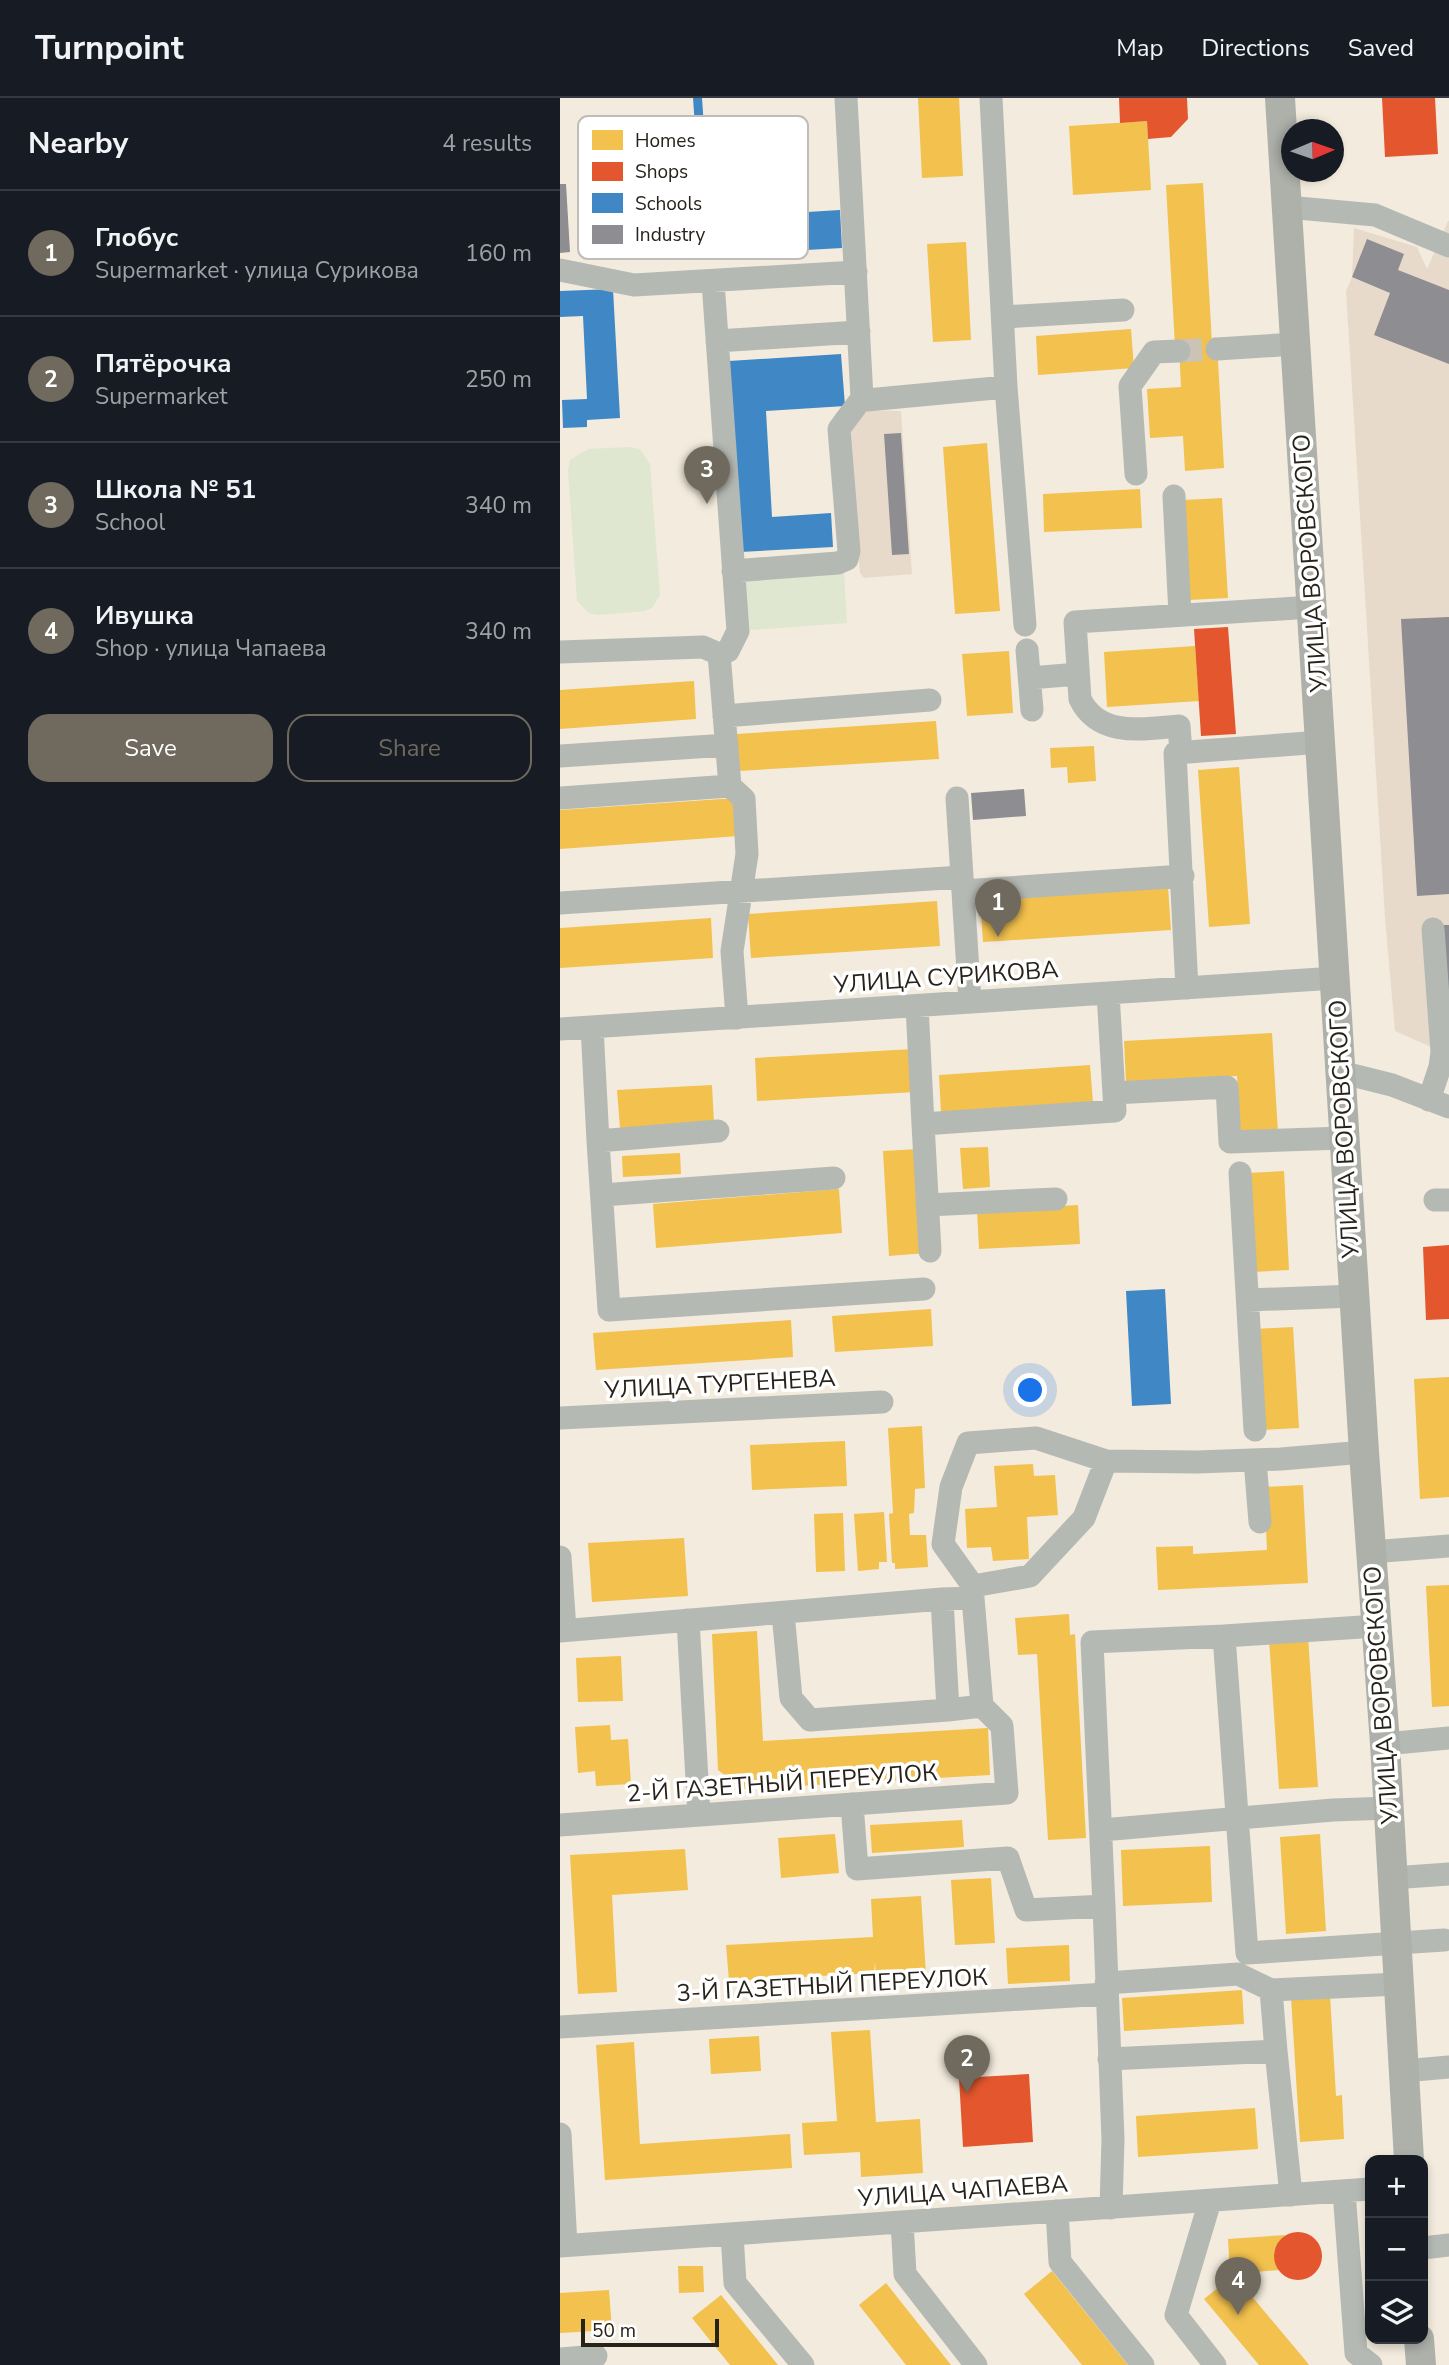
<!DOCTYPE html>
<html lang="en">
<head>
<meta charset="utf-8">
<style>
  :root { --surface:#171b24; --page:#20242c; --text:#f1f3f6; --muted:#9ea1a6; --line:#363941; --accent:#6f695e }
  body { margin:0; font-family:"Nunito Sans",sans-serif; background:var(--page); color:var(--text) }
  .controls { position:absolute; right:21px; bottom:21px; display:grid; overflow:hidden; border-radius:14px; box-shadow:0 4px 10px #0003 }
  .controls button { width:63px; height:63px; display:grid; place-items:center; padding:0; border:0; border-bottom:2px solid var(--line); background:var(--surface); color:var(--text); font:35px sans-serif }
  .compass { position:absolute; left:721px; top:21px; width:63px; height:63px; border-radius:50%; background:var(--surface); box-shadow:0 4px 10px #0003; rotate:88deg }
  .scale { position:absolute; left:21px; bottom:18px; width:138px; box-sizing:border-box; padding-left:7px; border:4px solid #28231a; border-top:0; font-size:19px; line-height:24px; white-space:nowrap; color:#28231a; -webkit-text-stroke:5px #fff; paint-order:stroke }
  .you { position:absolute; left:471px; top:1293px; width:24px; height:24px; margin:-18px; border:5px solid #fff; border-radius:50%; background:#1a73e8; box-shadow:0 0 0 10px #1a73e833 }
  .badge { display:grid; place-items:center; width:46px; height:46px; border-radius:50%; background:var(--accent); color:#fff; font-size:23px; font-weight:700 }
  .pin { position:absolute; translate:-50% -58px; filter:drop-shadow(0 2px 4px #0008) }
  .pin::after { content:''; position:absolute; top:37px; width:24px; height:21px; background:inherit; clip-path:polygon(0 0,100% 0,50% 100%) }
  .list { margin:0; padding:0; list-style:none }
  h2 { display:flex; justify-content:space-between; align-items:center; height:91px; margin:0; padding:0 28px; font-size:30px }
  h2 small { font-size:23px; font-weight:400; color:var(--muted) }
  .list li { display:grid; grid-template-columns:46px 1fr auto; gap:21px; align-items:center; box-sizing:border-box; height:126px; padding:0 28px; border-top:2px solid var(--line) }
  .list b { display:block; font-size:26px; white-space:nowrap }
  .list p { margin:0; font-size:23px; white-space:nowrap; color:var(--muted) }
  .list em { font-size:23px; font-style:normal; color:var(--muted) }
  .actions { display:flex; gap:14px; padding:21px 28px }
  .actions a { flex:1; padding:16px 0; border:2px solid var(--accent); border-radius:21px; text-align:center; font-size:24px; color:var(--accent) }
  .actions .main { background:var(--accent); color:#fff }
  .icon { flex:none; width:38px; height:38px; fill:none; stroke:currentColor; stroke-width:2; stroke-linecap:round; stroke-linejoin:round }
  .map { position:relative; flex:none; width:889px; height:2267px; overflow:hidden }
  header { display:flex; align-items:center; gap:42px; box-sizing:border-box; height:98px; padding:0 35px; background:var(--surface); border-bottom:2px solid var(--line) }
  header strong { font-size:33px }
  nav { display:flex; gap:38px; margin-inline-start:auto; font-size:24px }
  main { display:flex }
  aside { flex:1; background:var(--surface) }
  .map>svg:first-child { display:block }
  .industrial { fill:#e8dacb }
  .green { fill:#dfe7d0 }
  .homes { fill:#f2c14e }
  .shops { fill:#e4572e }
  .schools { fill:#3f88c5 }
  .industry { fill:#8d8d92 }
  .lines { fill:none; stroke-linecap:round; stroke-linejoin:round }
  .minor-tunnel { stroke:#cac3b6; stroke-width:23; stroke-dasharray:23 11; stroke-linecap:butt }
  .minor { stroke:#b5b9b4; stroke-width:23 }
  .major { stroke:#adb1aa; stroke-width:30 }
  .labels { text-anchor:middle; stroke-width:7; stroke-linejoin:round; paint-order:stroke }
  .street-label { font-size:24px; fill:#28231a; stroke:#fff }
  .key { fill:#fff; stroke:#bebdba; stroke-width:2 }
  .key-label { font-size:19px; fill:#28231a }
</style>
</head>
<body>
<header>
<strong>Turnpoint</strong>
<nav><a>Map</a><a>Directions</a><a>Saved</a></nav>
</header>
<main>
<aside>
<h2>Nearby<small>4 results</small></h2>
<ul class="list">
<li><span class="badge">1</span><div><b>Глобус</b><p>Supermarket · улица Сурикова</p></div><em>160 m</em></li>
<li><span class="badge">2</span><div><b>Пятёрочка</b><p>Supermarket</p></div><em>250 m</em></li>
<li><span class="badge">3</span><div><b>Школа № 51</b><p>School</p></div><em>340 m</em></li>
<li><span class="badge">4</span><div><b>Ивушка</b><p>Shop · улица Чапаева</p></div><em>340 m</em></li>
</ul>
<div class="actions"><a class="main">Save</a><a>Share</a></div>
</aside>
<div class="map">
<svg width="889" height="2267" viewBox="0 0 889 2267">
  <rect width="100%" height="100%" fill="#f3ebdd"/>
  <!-- industrial -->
  <path class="industrial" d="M888,123H889V957L835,933L825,820L786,193L792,179L794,130L857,149L867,171Z
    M306,312L341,313L352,476L304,480L300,475L287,337Z"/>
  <!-- green -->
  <path class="green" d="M68,349L80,351L90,366L100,497L92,510L85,513L38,517L29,515L17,503L8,372L10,362L28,351Z
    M284,474L287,525L190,532L186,481Z"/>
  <!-- homes -->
  <path class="homes" d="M358,0H399L403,78L362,80Z
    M587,23L591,92L513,97L509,28Z
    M643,85L652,246L657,245L664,370L625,373L623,338L590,340L587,291L621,289L619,248H615L606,87Z
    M406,144L411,242L373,244L367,146Z
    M571,231L574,270L478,277L476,238Z
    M427,345L440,513L395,516L383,349Z
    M580,391L582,430L484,434L483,396Z
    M662,400L668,500L628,502L623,402Z
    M635,548L639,603L547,609L544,554Z
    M449,553L453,615L407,618L402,556Z
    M134,583L136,621L0,631V592Z
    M376,623L379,661L178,673L176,636Z
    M534,648L536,683L508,685L507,669L491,670L490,650Z
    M679,669L690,826L649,829L638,672Z
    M176,700L179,738L0,751V712Z
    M608,789L611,832L423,844L420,802Z
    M377,803L380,848L191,860L188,816Z
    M151,820L153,860L0,870V830Z
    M712,935L718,1035L680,1037L677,978L566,984L564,943Z
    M353,951L355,994L197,1003L195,960Z
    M530,967L533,1005L381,1015L379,977Z
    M152,987L154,1025L60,1030L57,992Z
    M428,1049L430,1089L403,1091L400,1050Z
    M359,1051L366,1155L329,1158L323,1053Z
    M120,1055L121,1076L63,1079L62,1058Z
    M724,1073L729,1172L693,1174L687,1075Z
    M279,1091L282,1135L96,1150L93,1106Z
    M518,1107L520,1146L419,1151L417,1113Z
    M371,1211L373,1248L275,1254L272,1218Z
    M231,1222L233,1259L36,1272L33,1235Z
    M733,1229L739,1330L700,1332L695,1231Z
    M889,1279V1399L860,1401L854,1281Z
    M362,1328L365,1390L355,1391L354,1415L349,1416L350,1437H366L368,1469L335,1471V1465H332L329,1416L333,1415L328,1330Z
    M285,1343L287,1388L192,1392L190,1347Z
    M473,1366L474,1378L495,1377L498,1417L467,1419L469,1461L433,1463L431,1449L407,1450L405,1411L437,1409L434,1368Z
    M743,1387L748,1485L598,1492L596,1449L633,1448V1456L707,1452L704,1389Z
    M324,1414L327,1464H319V1471L298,1473L294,1416Z
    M283,1415L285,1473L256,1474L254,1416Z
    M124,1440L128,1498L32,1504L28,1445Z
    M889,1487V1608L872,1609L866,1488Z
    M509,1516L510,1537L515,1536L526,1740L488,1742L477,1556L458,1557L455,1520Z
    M197,1533L203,1643L428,1630L430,1677L183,1691L158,1672L152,1536Z
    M748,1538L758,1689L719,1691L709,1541Z
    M61,1558L63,1603L18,1604L16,1560Z
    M50,1627L51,1642L68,1641L71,1686L36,1688L35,1673L18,1675L15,1629Z
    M402,1722L404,1749L312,1755L310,1727Z
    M275,1736L279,1775L221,1780L218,1740Z
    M760,1736L766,1833L726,1836L720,1739Z
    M650,1748L652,1804L563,1808L561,1752Z
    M125,1751L128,1792L52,1797L57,1894L18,1896L10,1757Z
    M431,1780L435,1845L395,1847L391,1782Z
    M361,1798L366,1877L316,1880L315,1864L314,1875L169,1883L166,1847L313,1839L311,1801Z
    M509,1847L510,1883L448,1886L446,1850Z
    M682,1892L684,1926L564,1933L562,1900Z
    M770,1897L776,1998L782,1997L784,2041L740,2044L731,1899Z
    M310,1932L316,2024L360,2021L363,2075L301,2079L300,2054L244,2057L242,2025L277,2023L271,1934Z
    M199,1938L201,1973L151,1976L149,1941Z
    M74,1944L80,2046L230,2036L232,2070L45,2082L36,1947Z
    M695,2010L698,2051L578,2059L576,2018Z
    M725,2137L717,2147L714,2154L719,2172L670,2176L668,2141Z
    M118,2168H143L144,2194L119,2195Z
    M492,2173L568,2267H522L464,2196Z
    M674,2177L746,2263L749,2267H699L644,2201Z
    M326,2185L391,2267H346L299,2207Z
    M49,2192L52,2232L0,2235V2195Z
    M161,2197L218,2267H170L132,2220Z"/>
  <!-- shops -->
  <path class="shops" d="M559,0H627L628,21L611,39L588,41L587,23L560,25Z
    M822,0H875L878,56L825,59Z
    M668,529L676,636L641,638L634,531Z
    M889,1147V1221L866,1222L863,1149Z
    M469,1976L473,2044L403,2049L399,1980Z
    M714 2158a24 24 0 1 1 48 0a24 24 0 1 1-48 0Z"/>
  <!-- schools -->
  <path class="schools" d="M133,0H142L144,29H151L153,74L147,75L150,120L280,112L282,150L91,161L88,124L138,121L135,75L38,80L35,35L135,29Z
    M53,191L60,320L27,322V329L3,330L2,302L27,301L23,218L0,219V193Z
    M281,256L285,308L206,313L212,419L271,415L273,449L180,454L169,263Z
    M605,1191L611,1306L572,1308L566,1193Z"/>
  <!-- industry -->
  <path class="industry" d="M0,86H6L10,154L0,155Z
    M807,141L844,156L838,172L889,192V266L814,237L830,195L792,179Z
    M341,335L349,456L332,457L324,336Z
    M889,519V796L857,798L841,521Z
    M464,691L466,718L413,722L411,695Z
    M881,827H889V914Z"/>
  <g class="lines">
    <!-- minor-tunnel -->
    <path class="minor-tunnel" d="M619,253L657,251"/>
    <!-- minor -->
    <path class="minor" d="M431,0L446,289
      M727,109L815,117L889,148
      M0,172L74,187L296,174
      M153,184L178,533L168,553L159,556L170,688
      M443,219L563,212
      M157,243L299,234
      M657,251L736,246
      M302,300L307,302L446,289L465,527
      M576,376L570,288L594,254L619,253
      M614,398L620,517
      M173,473L278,465L287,461L289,453L279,331L302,300L286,0
      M467,552L472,612
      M0,554L143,549L159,556
      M470,580L518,576
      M164,618L370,602
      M621,655L619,628C584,631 539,640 520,601L515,524L752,509
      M0,658L167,647
      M0,700L170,688L184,701L187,756L172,853L177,920
      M397,700L410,904
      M403,793L623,778
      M0,805L402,779
      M627,890L615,655L761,644
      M357,908L363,1026L555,1013L548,895
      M32,929L38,1043L158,1033
      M0,931L776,880
      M780,974L832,987L889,1009
      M554,995L667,989L670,1044L784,1040
      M869,1002L880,969L882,954L873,831
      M363,1026L370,1153
      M38,1043L49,1212L364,1191
      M680,1075L695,1332
      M42,1097L274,1080
      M875,1102H889
      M367,1107L496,1101
      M688,1202L794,1198
      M0,1320L322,1304
      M695,1362L700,1424
      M546,1363L524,1420L470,1478L413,1488L383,1446L391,1389L408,1345L476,1340L546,1363L637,1364L721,1361L804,1354
      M811,1454L889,1448
      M0,1459L5,1532
      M223,1515L231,1600L250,1622L388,1612
      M128,1522L139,1717
      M817,1528L664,1538L687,1855L884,1842
      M0,1533L382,1501L388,1612L422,1608L413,1500L382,1501
      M825,1646L889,1640
      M292,1706L297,1771L448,1760L466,1812L544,1808L553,2041L551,2110
      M0,1727L447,1695L442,1628L422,1608
      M542,1732L773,1712L829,1710
      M832,1780L889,1776
      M544,1808L532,1544L664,1538
      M546,1885L678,1876L711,1892
      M0,1929L546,1896
      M716,1953L731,2097
      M549,1961L716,1953L711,1892L838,1886
      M844,1973L889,1969
      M0,2036L6,2147
      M784,2093L796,2255L811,2267
      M650,2103L616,2217L655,2267
      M497,2113L500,2164L583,2267
      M342,2124L345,2176L416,2267
      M172,2136L175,2185L243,2267
      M0,2148L810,2091
      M863,2150L889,2147
      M0,2261L36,2258"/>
    <!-- major -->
    <path class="major" d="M720,0L804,1354L825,1646L849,2062
      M859,2241L861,2267"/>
  </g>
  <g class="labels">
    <!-- street labels -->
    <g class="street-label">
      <text transform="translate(750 465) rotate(-94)" y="8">УЛИЦА ВОРОВСКОГО</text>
      <text transform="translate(386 879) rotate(-4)" y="8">УЛИЦА СУРИКОВА</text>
      <text transform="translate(784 1031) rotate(-93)" y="8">УЛИЦА ВОРОВСКОГО</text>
      <text transform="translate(160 1286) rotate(-3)" y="8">УЛИЦА ТУРГЕНЕВА</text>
      <text transform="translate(821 1597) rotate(-94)" y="8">УЛИЦА ВОРОВСКОГО</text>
      <text transform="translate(222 1685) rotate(-4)" y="8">2-Й ГАЗЕТНЫЙ ПЕРЕУЛОК</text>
      <text transform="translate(272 1887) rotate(-3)" y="8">3-Й ГАЗЕТНЫЙ ПЕРЕУЛОК</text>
      <text transform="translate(403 2093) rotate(-4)" y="8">УЛИЦА ЧАПАЕВА</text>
    </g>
  </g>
  <!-- legend -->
  <rect x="18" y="18" width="230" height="143" rx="10" class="key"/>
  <rect x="32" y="32" width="31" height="20" fill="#f2c14e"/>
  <rect x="32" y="64" width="31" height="19" fill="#e4572e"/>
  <rect x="32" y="95" width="31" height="20" fill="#3f88c5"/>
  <rect x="32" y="127" width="31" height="19" fill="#8d8d92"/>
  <g class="key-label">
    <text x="75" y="49">Homes</text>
    <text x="75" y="80">Shops</text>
    <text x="75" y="112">Schools</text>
    <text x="75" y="143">Industry</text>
  </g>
</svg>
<div class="controls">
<button>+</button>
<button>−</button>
<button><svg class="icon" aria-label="layers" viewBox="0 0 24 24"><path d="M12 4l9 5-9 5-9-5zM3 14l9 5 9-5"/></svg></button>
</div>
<svg class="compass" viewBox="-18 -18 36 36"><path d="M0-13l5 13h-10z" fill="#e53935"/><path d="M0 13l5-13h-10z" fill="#9ea1a6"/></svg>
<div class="scale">50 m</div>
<div class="you"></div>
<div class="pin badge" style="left:438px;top:839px">1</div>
<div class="pin badge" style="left:407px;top:1995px">2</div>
<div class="pin badge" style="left:147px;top:406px">3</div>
<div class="pin badge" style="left:678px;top:2217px">4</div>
</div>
</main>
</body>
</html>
